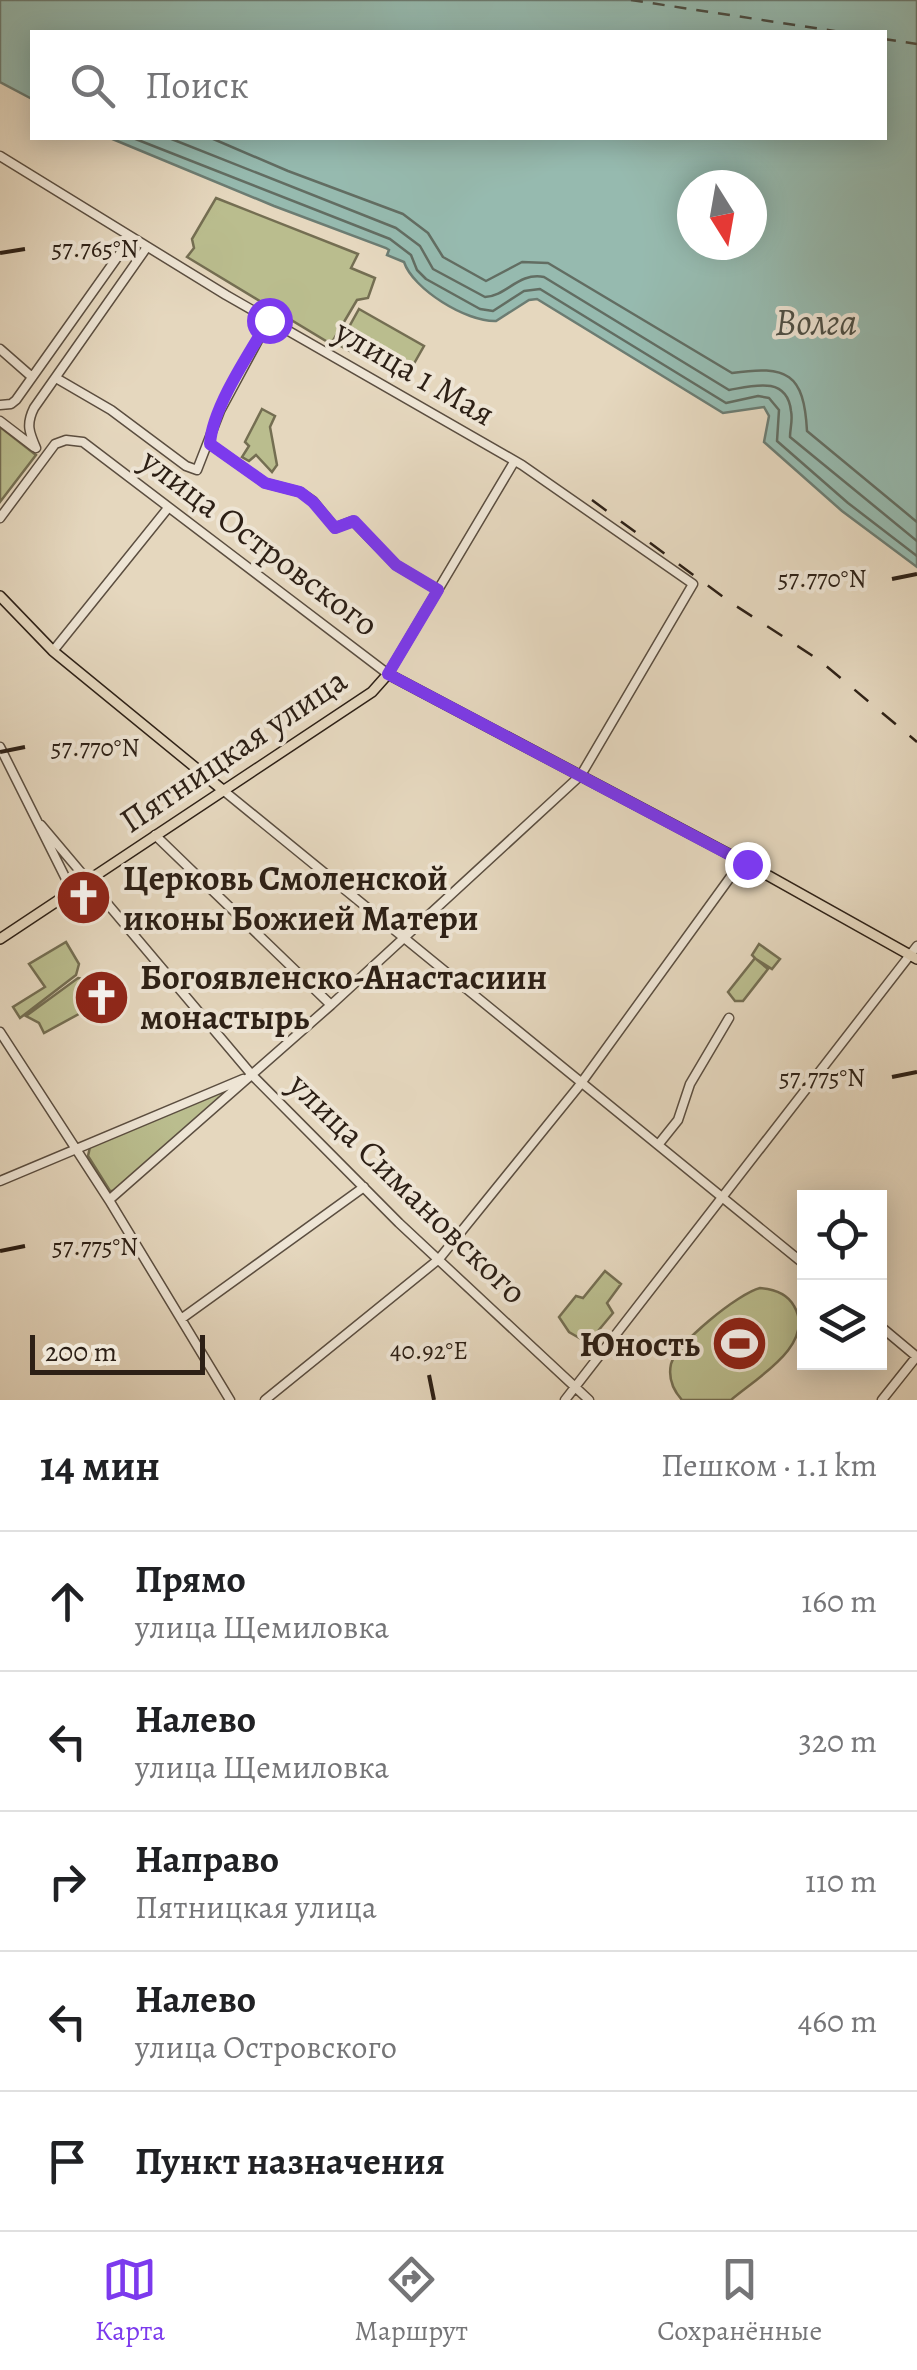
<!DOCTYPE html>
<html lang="ru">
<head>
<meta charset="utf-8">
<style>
  :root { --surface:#fff; --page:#f2f2f2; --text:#202124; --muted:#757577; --line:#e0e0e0; --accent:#7c3aed }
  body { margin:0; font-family:Alegreya,serif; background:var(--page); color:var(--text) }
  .controls { position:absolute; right:30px; bottom:30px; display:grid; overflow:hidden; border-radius:0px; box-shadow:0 5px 25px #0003 }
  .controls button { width:90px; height:90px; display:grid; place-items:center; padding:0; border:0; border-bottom:2px solid var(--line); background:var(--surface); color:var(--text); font:50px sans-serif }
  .compass { position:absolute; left:677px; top:170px; width:90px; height:90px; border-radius:50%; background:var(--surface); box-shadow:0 5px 25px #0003; rotate:169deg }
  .scale { position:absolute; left:30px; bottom:25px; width:175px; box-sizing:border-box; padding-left:10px; border:5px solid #2d2016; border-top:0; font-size:28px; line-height:35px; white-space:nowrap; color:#2d2016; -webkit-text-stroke:8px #eee5d5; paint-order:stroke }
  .stop { position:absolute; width:30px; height:30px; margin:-22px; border:8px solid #7c3aed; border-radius:50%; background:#fff }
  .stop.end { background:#7c3aed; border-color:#fff; box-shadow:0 2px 10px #0008 }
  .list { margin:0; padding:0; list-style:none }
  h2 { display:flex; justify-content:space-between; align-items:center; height:130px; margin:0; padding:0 40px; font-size:42px }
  h2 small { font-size:32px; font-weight:400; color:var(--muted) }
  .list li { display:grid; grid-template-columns:65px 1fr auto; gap:30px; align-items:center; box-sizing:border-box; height:140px; padding:0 40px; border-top:2px solid var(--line) }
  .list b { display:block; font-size:38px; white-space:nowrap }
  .list p { margin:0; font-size:32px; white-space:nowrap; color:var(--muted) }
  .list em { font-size:32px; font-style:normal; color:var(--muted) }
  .icon { flex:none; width:55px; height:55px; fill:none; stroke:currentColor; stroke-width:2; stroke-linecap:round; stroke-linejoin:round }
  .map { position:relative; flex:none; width:917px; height:1400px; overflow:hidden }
  .search { position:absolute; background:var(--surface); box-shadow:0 5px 25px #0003; left:30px; right:30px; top:30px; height:110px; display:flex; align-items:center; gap:25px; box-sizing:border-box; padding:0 35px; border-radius:0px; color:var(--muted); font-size:38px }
  .sheet { height:830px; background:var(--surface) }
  nav { display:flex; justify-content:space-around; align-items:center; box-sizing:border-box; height:140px; border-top:2px solid var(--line); background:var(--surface); font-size:28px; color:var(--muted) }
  nav a { display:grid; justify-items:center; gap:5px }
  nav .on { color:var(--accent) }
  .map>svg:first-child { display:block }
  .green { fill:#babd8e; stroke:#746e52; stroke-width:2.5 }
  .water { fill:#96baaf; stroke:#6c7c72; stroke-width:2.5; fill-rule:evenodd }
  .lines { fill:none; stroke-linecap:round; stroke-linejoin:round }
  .shore { stroke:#626d62; stroke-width:2.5 }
  .ferry { stroke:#4c4e44; stroke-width:2.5; stroke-dasharray:12 10; stroke-linecap:butt }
  .minor-casing { stroke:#5b4e40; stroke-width:11 }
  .major-casing { stroke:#2d2016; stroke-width:12 }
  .minor { stroke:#eee5d5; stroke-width:8 }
  .major { stroke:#e5d7be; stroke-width:9 }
  .rail { stroke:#2d2016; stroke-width:2.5; stroke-dasharray:18 18; stroke-linecap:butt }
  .route { stroke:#7c3aed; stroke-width:12 }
  .ticks { fill:none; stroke:#2d2016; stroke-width:4 }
  .labels { text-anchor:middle; stroke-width:8; stroke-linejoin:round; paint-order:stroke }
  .street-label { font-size:35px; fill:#2d2016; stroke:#eee5d5 }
  .poi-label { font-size:35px; font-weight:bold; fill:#2d2016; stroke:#eee5d5; text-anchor:start }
  .water-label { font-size:38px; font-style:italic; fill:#4c4e44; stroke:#eee5d5 }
  .ticks-label { font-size:25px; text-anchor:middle; fill:#2d2016; stroke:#eee5d5; stroke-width:8; stroke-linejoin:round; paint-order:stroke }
</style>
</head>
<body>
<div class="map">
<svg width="917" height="1400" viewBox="0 0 917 1400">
  <rect width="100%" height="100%" fill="#e5d7be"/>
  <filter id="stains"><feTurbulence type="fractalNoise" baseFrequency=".002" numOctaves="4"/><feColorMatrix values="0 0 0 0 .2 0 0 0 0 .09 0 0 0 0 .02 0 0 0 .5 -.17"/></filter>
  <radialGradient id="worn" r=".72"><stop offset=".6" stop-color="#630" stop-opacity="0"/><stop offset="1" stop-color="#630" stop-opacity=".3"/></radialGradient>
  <!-- green -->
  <path class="green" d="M216,198L358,254L351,268L375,278L368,298L357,300L331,344L187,257L194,248L192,239Z
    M359,309L424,346L404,381L339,345Z
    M262,409L275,416L270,427L277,465L272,472L256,455L249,461L242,457L249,446L245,442L247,438Z
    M0,427L36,455L0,502Z
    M66,942L79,964L76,975L20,1018L13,1007L45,987L29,964Z
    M759,944L780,959L772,969L756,959L768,969L743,1001H735L728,992L755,958L752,955Z
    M78,978L88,980L99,1003L44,1033L39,1023L26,1016Z
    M227,1088L230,1092L115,1191H110L88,1156L90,1147Z
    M605,1271L621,1284L607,1303L613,1313L588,1343L569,1332L559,1317L576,1296L583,1298Z
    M760,1288C774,1289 787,1293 794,1306C817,1344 755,1379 731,1400H682C673,1390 668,1378 671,1364C677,1343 739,1293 760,1288Z"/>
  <!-- water -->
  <path class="water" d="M0,0H917V567L842,511L764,442L769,416L764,407L723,413L537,299L529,300L496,321C466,322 413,289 404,262L387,255L389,250L386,248L274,206L110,138H884V32H32V99L0,82ZM692,185H752V245H692Z"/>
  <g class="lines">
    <!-- shore -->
    <path class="shore" d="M133,138L390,239L411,255L417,270L426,279L480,309L493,311L524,291L540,289L726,403L758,396L769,398L779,410L777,441L848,503L917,556
      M169,138L396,228L420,246L433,269L485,297C507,296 518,272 544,277L729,390C752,386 787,375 791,411C793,420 790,428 790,437L917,541
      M211,138L288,171L403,214L428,233L443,257L486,281L522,262L548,263L732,373C787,365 804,373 807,431L917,522"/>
    <!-- ferry -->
    <path class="ferry" d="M631,0L841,32
      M884,39L917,44"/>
    <defs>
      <path id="minor" d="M0,156L226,295L522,465L693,584L581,775L331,1005L109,1200
        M0,349L32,377
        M56,378L111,410L186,466L197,470L220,411L269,320
        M0,405L11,404L16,400L131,238
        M0,421L34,447
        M210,444L265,483L300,492L313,501L335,528L353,521L396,565L438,590
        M36,448C29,432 26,424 34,408L147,247
        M0,518L55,444L66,440L83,442L388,674L514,462
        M53,651L168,508
        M0,747L71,889
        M224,791L804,1264
        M41,825L252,1075L399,1223L589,1400
        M155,835L331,1005
        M0,1032L109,1200L230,1400
        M658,1145L678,1120L690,1084L729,1018
        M0,1181L243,1079
        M181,1319L364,1187
        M880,1326L917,1357
        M265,1400L439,1259L579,1086L742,861
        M565,1400L917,946
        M882,1400L917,1356"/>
      <path id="major" d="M0,596L53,651L224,791
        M0,939L372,692L388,674L742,861L917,959"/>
    </defs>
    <!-- minor casing -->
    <use href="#minor" class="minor-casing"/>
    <!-- major casing -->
    <use href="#major" class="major-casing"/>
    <!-- minor -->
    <use href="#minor" class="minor"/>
    <!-- major -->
    <use href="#major" class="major"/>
    <!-- rail -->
    <path class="rail" d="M592,500L730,602L819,660L917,742"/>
  </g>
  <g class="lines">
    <!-- route -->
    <path class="route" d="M269,320C250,352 212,408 210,444L265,483L300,492L313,502L335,528L354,521L396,565L438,590L388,674L747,864"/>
  </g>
  <!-- ticks -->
  <path class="ticks" d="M0,253L25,249M892,579L917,574M0,752L25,747M892,1077L917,1072M0,1251L25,1246M429,1375L434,1400"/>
  <!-- icons -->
  <defs>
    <symbol id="church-disc" viewBox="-11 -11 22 22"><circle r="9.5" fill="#8f2418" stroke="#eee5d5"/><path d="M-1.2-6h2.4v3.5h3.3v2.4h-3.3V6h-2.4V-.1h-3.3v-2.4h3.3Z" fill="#fff"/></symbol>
    <symbol id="stadium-disc" viewBox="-11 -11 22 22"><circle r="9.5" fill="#8f2418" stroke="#eee5d5"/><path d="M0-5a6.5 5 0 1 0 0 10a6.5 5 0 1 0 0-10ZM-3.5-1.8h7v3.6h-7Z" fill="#fff"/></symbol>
  </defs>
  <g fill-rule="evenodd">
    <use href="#church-disc" x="52" y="866" width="63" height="63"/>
    <use href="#church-disc" x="70" y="966" width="63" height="63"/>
    <use href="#stadium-disc" x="708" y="1312" width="63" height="63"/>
  </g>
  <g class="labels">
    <!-- street labels -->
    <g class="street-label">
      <text transform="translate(415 372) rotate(30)" y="12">улица 1 Мая</text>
      <text transform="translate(260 542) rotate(37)" y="12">улица Островского</text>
      <text transform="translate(233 750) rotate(-34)" y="12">Пятницкая улица</text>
      <text transform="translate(408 1188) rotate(44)" y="12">улица Симановского</text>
    </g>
    <!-- poi labels -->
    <g class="poi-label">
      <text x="123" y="890">Церковь Смоленской<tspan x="123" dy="40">иконы Божией Матери</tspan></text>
      <text x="140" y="989">Богоявленско-Анастасиин<tspan x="140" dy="40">монастырь</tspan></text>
      <text x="700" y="1356" text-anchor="end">Юность</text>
    </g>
    <!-- water labels -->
    <g class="water-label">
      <text x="816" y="335">Волга</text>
    </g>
  </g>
  <g class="ticks-label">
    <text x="95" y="257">57.765°N</text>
    <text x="822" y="587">57.770°N</text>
    <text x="95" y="756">57.770°N</text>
    <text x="822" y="1086">57.775°N</text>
    <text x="95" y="1255">57.775°N</text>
    <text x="429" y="1359">40.92°E</text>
  </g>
  <rect width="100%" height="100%" filter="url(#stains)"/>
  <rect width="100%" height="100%" fill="url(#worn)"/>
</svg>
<div class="controls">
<button><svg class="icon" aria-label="locate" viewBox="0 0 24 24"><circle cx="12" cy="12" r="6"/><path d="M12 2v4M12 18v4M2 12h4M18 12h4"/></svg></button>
<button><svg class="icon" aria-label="layers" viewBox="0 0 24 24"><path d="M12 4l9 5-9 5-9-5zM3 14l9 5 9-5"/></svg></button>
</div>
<svg class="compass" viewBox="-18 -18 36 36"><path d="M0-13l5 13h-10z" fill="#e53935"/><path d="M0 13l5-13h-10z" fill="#757577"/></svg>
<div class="scale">200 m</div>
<div class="stop" style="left:269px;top:320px"></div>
<div class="stop end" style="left:747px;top:864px"></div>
<div class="search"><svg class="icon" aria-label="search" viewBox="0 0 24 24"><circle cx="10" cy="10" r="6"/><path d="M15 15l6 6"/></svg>Поиск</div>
</div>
<section class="sheet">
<h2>14 мин<small>Пешком · 1.1 km</small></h2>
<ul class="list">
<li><svg class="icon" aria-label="ahead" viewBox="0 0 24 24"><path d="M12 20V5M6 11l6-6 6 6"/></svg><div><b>Прямо</b><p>улица Щемиловка</p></div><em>160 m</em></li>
<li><svg class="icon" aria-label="left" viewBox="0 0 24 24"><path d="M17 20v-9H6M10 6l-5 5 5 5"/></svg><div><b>Налево</b><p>улица Щемиловка</p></div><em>320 m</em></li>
<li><svg class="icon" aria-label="right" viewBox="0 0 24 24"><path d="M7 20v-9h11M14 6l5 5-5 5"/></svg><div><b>Направо</b><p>Пятницкая улица</p></div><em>110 m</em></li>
<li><svg class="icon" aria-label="left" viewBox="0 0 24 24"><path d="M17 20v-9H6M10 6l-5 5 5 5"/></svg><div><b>Налево</b><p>улица Островского</p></div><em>460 m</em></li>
<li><svg class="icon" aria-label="arrive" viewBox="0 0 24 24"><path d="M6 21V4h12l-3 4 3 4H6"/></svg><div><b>Пункт назначения</b></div></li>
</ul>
</section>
<nav>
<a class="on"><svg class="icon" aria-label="map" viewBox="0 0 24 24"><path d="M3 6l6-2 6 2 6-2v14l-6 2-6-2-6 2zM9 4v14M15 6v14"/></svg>Карта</a>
<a><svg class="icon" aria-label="directions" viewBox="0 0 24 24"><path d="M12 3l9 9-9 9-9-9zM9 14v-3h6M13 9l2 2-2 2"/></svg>Маршрут</a>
<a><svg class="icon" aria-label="saved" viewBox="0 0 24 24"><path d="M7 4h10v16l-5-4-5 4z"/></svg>Сохранённые</a>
</nav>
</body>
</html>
